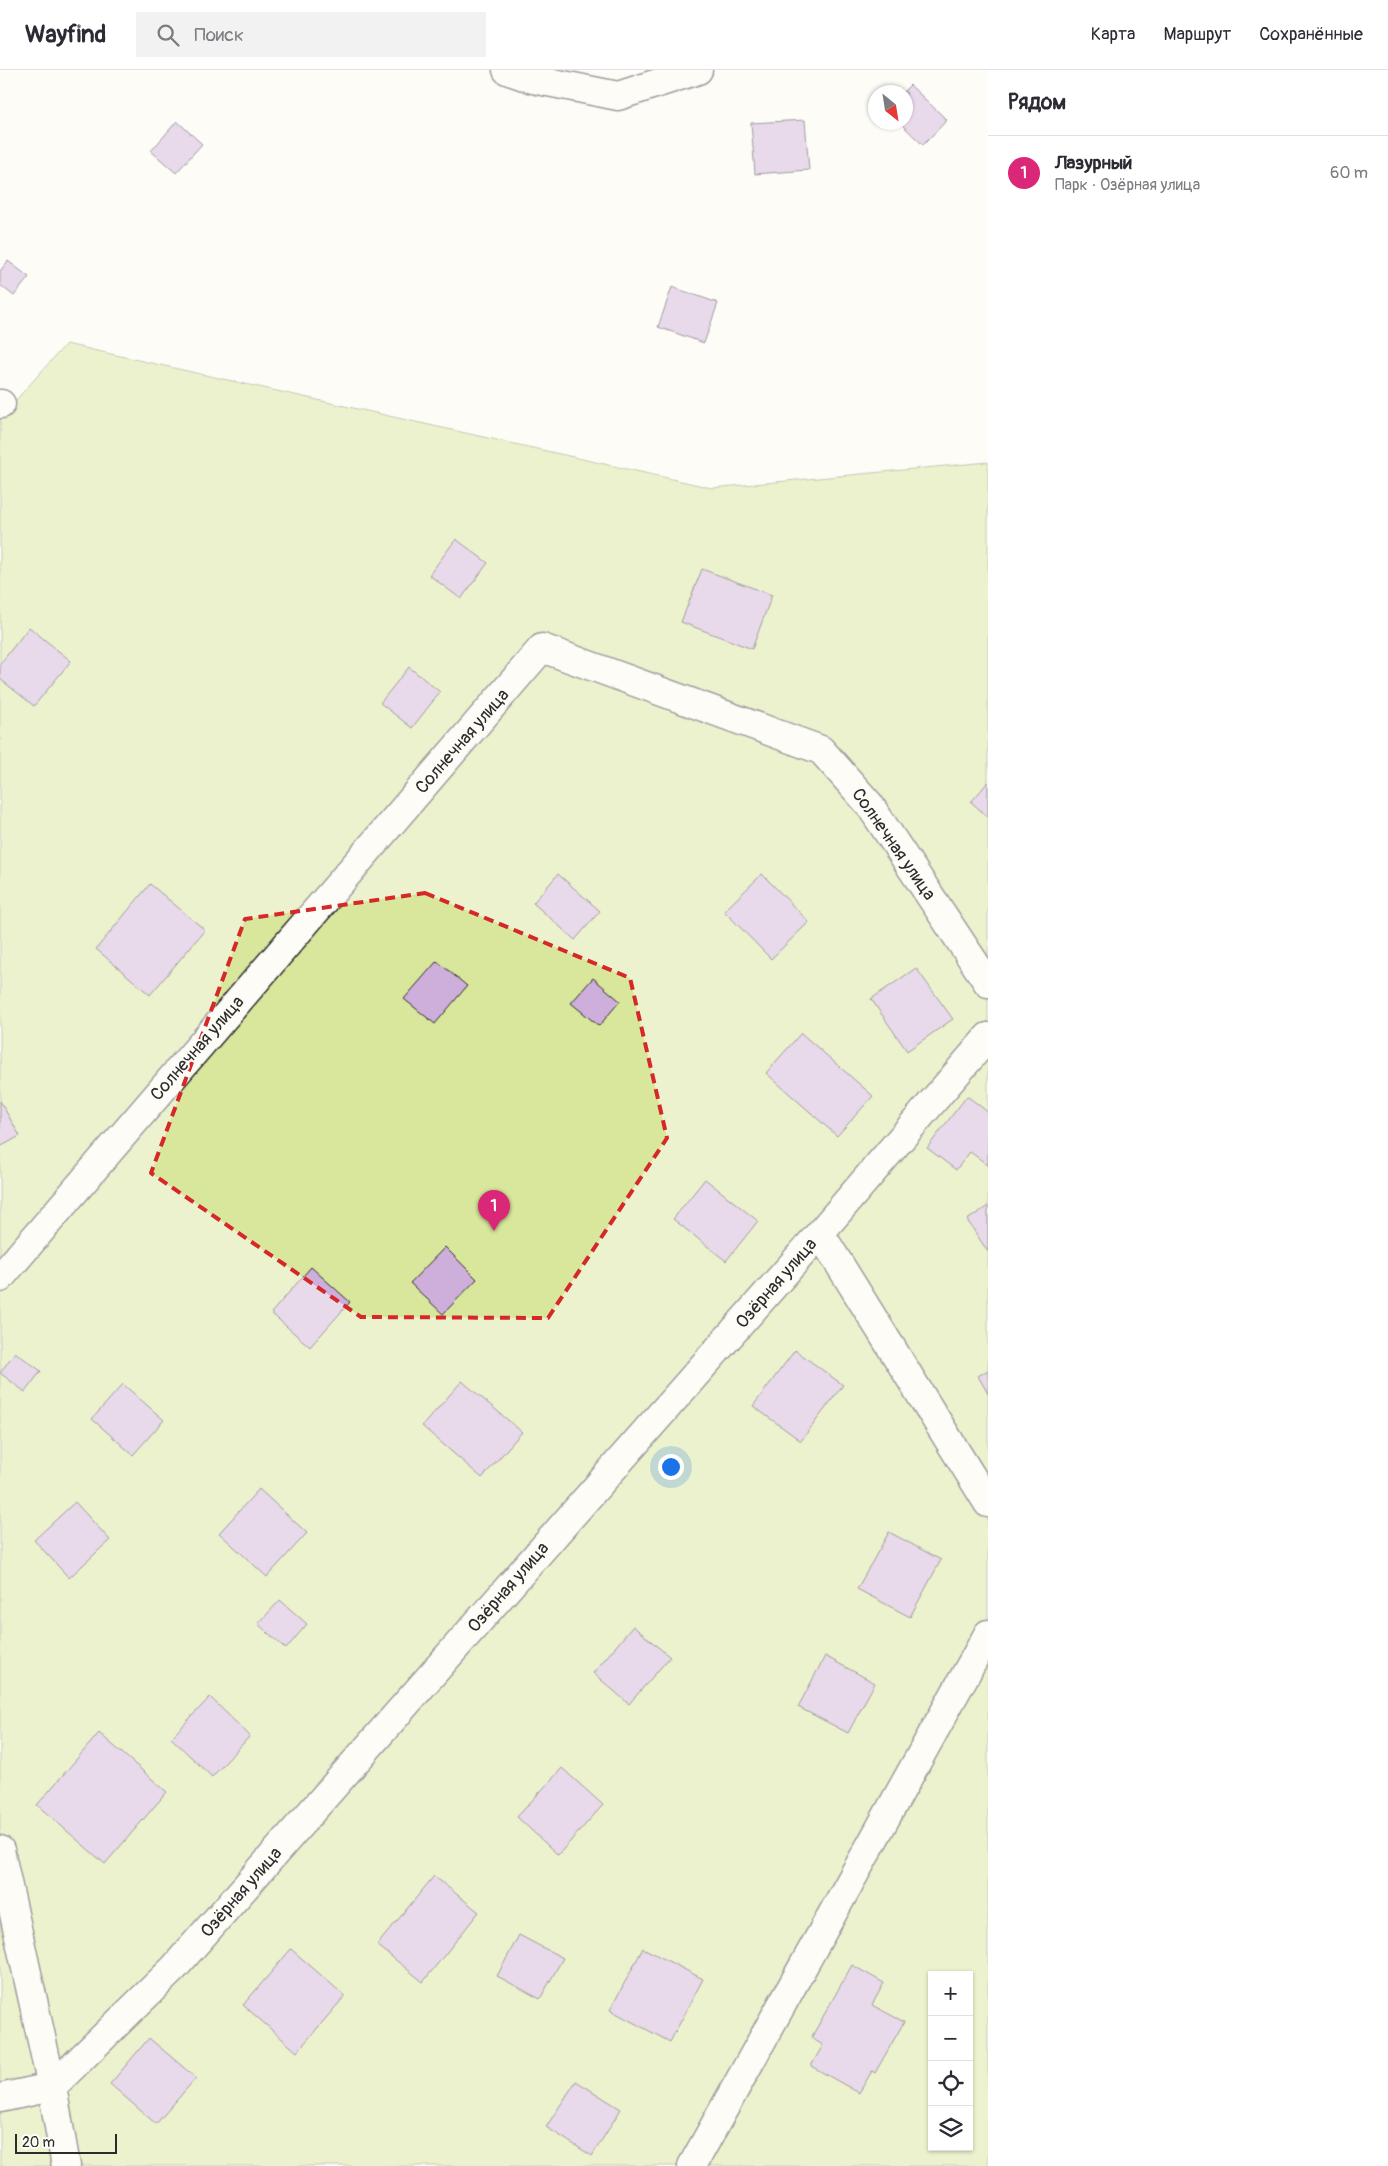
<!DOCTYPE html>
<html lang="ru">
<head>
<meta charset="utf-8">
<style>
  :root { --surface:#fff; --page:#f2f2f3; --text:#2b2b33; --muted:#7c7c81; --line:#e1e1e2; --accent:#db2777 }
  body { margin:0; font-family:Pangolin,sans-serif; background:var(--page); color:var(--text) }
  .controls { position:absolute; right:15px; bottom:15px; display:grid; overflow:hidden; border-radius:0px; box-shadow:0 1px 4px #0004 }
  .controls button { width:45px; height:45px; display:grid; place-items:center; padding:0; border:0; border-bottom:1px solid var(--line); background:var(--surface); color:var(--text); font:25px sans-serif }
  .compass { position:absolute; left:868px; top:15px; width:45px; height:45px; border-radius:50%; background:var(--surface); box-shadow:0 1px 4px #0004; rotate:150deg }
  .scale { position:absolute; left:15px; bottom:12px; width:102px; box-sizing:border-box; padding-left:5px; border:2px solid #2b2b2b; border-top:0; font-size:14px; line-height:18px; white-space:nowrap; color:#2b2b2b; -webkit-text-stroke:4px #fdfcf7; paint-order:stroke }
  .you { position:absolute; left:670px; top:1396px; width:18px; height:18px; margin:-12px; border:4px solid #fff; border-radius:50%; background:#1a73e8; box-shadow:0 0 0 8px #1a73e833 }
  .badge { display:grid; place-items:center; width:32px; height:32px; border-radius:50%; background:var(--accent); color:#fff; font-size:16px; font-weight:700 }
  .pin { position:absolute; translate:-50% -41px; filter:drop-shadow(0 1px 2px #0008) }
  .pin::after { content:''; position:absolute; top:26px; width:18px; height:15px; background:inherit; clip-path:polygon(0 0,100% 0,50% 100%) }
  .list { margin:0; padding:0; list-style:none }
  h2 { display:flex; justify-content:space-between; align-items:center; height:65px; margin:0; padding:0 20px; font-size:21px }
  h2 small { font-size:16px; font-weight:400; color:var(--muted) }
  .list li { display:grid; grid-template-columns:32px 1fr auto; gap:15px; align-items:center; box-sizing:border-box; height:75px; padding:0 20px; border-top:1px solid var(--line) }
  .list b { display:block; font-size:19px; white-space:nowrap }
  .list p { margin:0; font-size:16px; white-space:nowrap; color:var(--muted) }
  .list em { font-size:16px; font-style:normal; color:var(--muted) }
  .icon { flex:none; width:28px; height:28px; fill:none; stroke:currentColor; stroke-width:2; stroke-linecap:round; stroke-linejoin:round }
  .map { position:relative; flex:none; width:988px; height:2096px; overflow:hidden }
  header { display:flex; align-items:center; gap:30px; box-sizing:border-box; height:70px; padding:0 25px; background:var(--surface); border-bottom:1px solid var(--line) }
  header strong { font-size:24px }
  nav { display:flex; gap:28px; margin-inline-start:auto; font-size:18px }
  .search { width:350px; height:45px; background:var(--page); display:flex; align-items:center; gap:12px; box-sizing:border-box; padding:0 18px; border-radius:0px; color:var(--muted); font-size:19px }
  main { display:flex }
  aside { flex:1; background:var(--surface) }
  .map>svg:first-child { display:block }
  .green { fill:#d8e79b; stroke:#828963; fill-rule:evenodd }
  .building { fill:#ceafdc; stroke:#2b2b2b }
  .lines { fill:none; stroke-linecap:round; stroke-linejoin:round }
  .minor-casing { stroke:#2b2b2b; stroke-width:31 }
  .minor { stroke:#fdfcf7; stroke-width:28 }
  .marked { fill:none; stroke:#d62828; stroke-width:4; stroke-dasharray:10 6; stroke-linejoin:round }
  .labels { text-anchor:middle; stroke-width:4; stroke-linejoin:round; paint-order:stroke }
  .street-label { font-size:18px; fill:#2b2b2b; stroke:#fdfcf7 }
</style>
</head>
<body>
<header>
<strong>Wayfind</strong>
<div class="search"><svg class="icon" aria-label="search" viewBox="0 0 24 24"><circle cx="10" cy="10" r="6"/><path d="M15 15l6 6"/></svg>Поиск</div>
<nav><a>Карта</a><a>Маршрут</a><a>Сохранённые</a></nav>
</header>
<main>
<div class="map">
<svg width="988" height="2096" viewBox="0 0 988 2096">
  <rect width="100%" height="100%" fill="#fdfcf7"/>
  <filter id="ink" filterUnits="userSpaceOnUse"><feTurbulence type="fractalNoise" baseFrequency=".02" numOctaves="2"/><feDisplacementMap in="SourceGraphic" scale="10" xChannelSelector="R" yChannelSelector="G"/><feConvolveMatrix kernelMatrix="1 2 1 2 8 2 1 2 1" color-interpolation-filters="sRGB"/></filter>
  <g filter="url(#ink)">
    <!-- green -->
    <path class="green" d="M66,274L712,418L988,392V2096H0V348ZM932,1905H969V2077H932Z"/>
    <!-- building -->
    <path class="building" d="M910,15L947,50L923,75L899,52H906V22H903Z
      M805,50L809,100L755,104L751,53Z
      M177,51L202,74L176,103L151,81Z
      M8,191L29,207L14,226L0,215V201Z
      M672,217L718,233L704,273L658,257Z
      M456,469L488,493L461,529L429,505Z
      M702,499L772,525L752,579L681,552Z
      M29,557L71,591L34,636L0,609V594Z
      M409,597L440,622L412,658L380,633Z
      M988,712V747L971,732Z
      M558,804L600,841L575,870L533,833Z
      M762,804L809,852L771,889L724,841Z
      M150,814L205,860L150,925L96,879Z
      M437,891L467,916L435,954L404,929Z
      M916,898L953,949L907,981L871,929Z
      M593,908L620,931L599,956L571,933Z
      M801,963L873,1026L837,1066L766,1003Z
      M967,1026L988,1042V1095L970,1082L956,1100L927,1078Z
      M0,1031L20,1066L0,1077Z
      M705,1109L758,1151L726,1191L673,1149Z
      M988,1136V1182L967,1150Z
      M445,1177L477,1209L443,1244L410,1213Z
      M311,1197L350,1232L310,1277L271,1243Z
      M795,1280L843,1315L801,1371L753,1336Z
      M15,1282L41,1301L25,1322L0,1303Z
      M988,1300V1324L978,1306Z
      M462,1311L522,1362L482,1408L422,1356Z
      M123,1314L164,1350L133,1385L92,1349Z
      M259,1419L307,1463L267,1507L219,1463Z
      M75,1432L110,1470L69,1508L34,1470Z
      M889,1462L941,1490L910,1547L857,1519Z
      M280,1530L307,1554L286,1579L258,1554Z
      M633,1556L670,1587L629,1634L593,1603Z
      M825,1586L875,1613L848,1663L798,1637Z
      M210,1627L250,1666L212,1707L171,1668Z
      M99,1663L167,1722L105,1794L37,1735Z
      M562,1698L603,1735L558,1785L517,1747Z
      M434,1806L479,1842L423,1912L377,1875Z
      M519,1865L563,1888L540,1929L497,1906Z
      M643,1878L703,1909L670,1972L610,1940Z
      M291,1879L345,1926L297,1982L243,1935Z
      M852,1895L884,1913L872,1935L904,1952L875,2003L872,2001L859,2023L811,1996L823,1975L811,1968Z
      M149,1968L196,2008L156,2054L110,2014Z
      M576,2011L621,2039L592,2086L546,2057Z"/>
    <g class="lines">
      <defs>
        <path id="minor" d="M507,0L533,9L618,26L698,0
          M0,334H1
          M820,1163L988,1433
          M0,1208L542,578L821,680L869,734L988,913
          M0,1780L52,2017L66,2096
          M0,2028L52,2017L174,1898L820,1163L988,967
          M692,2096L988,1564"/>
      </defs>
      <!-- minor casing -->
      <use href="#minor" class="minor-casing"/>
      <!-- minor -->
      <use href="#minor" class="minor"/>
    </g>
  </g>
  <!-- marked area -->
  <path d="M0 0H988V2096H0ZM425,823L630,908L667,1068L548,1248L361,1247L151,1103L245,849Z" fill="#fdfcf7" fill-opacity=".55" fill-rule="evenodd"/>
  <path class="marked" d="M425,823L630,908L667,1068L548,1248L361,1247L151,1103L245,849Z"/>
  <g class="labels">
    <!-- street labels -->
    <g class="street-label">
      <text transform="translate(462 671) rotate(-49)" y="6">Солнечная улица</text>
      <text transform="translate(894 774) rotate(55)" y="6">Солнечная улица</text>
      <text transform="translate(197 978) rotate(-49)" y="6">Солнечная улица</text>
      <text transform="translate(776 1213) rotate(-49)" y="6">Озёрная улица</text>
      <text transform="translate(508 1517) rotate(-49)" y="6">Озёрная улица</text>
      <text transform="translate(241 1822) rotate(-49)" y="6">Озёрная улица</text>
    </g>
  </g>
</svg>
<div class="controls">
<button>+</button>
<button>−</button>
<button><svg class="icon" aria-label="locate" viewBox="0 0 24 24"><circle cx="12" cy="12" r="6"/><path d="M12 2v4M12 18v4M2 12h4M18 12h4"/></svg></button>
<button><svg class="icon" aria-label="layers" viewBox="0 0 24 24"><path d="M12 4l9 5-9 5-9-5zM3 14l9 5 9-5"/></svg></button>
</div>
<svg class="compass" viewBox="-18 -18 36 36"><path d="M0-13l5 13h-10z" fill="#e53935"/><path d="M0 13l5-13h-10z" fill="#7c7c81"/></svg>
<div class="scale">20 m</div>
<div class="you"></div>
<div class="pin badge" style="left:494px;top:1161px">1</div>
</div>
<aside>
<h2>Рядом<small></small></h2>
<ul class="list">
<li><span class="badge">1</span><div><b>Лазурный</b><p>Парк · Озёрная улица</p></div><em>60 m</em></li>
</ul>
</aside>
</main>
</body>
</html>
